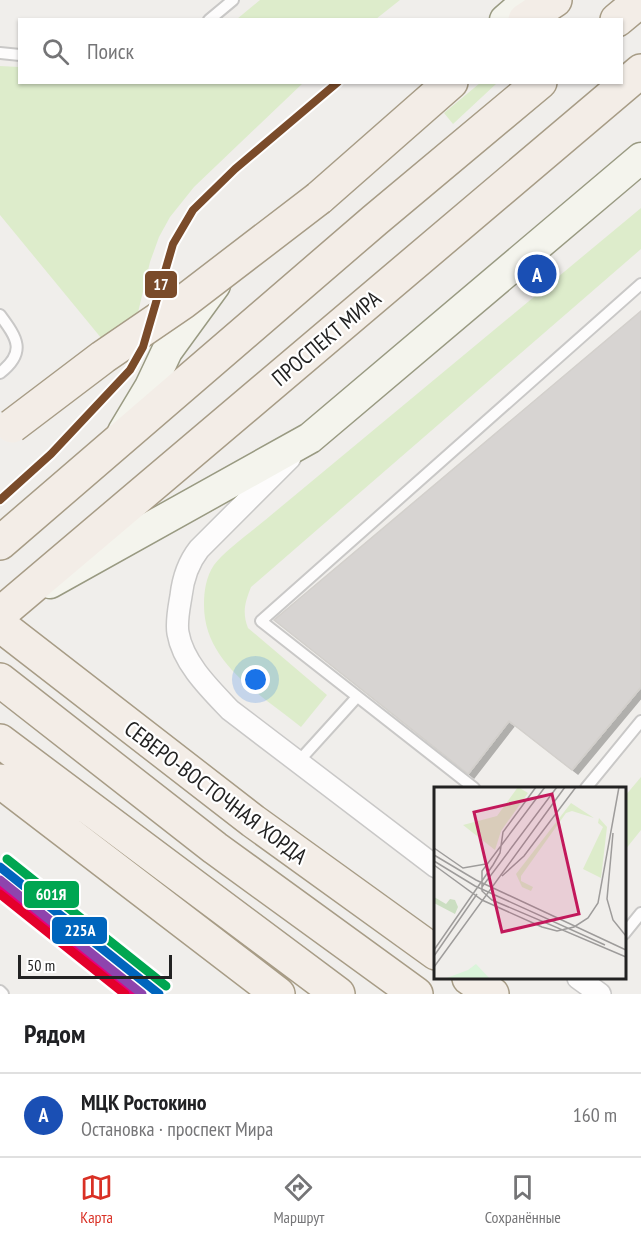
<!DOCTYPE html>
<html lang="ru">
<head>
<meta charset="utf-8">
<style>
  :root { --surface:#fff; --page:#f6f6f6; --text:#202124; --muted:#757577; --line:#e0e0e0; --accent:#d93025 }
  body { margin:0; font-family:"PT Sans Narrow",sans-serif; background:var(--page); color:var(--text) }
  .scale { position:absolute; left:18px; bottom:15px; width:154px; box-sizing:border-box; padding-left:6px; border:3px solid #222; border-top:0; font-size:16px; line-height:21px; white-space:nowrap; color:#222; -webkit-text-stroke:4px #fff; paint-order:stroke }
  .you { position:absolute; left:256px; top:680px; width:21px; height:21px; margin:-15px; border:4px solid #fff; border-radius:50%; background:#1a73e8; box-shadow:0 0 0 9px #1a73e833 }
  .badge { display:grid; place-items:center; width:39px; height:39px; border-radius:50%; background:var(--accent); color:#fff; font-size:20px; font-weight:700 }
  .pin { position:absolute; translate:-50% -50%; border:3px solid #fff; box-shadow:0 2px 6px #0006 }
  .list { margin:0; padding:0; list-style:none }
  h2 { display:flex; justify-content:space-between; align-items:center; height:78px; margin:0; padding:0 24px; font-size:26px }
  h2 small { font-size:20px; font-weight:400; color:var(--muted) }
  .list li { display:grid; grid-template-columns:39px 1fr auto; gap:18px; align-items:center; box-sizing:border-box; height:84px; padding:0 24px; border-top:2px solid var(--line) }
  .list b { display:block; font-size:22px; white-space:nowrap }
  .list p { margin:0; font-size:20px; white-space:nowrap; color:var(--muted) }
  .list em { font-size:20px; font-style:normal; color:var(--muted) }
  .icon { flex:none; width:33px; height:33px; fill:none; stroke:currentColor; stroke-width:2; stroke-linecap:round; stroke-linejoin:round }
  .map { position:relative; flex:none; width:641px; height:994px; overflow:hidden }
  .search { position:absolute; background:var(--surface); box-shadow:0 2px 4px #0004; left:18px; right:18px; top:18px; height:66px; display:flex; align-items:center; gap:15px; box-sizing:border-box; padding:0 21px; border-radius:0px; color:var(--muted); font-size:22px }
  .sheet { height:162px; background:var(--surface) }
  nav { display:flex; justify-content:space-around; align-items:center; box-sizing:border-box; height:84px; border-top:2px solid var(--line); background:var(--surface); font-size:16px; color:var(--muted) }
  nav a { display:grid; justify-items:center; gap:3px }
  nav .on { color:var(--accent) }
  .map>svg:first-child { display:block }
  .grass { fill:#ddeccb }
  .building { fill:#d7d4d2; stroke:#d3d0cc; stroke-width:1.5; filter:url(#shadow) }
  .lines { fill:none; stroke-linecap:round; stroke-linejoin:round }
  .lane-casing { stroke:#c9c8c7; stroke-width:14 }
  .street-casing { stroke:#c9c8c7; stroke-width:24 }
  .secondary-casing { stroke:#999a82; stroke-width:33 }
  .primary-casing { stroke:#a79c86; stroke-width:36 }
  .lane { stroke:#fdfcfc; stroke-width:10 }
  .street { stroke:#fdfcfc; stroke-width:21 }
  .secondary { stroke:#f4f4ed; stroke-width:30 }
  .primary { stroke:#f3ede7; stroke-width:33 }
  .primary-bridge-casing { stroke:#a79c86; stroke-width:36; stroke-linecap:butt }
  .primary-bridge { stroke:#f3ede7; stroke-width:33 }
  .rail-1-casing { stroke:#fff; stroke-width:14 }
  .rail-2-casing { stroke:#fff; stroke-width:14 }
  .rail-3-casing { stroke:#fff; stroke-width:14 }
  .rail-4-casing { stroke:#fff; stroke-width:14 }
  .rail-5-casing { stroke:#fff; stroke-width:14 }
  .rail-1 { stroke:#e5007d; stroke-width:9 }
  .rail-2 { stroke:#0065bd; stroke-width:9 }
  .rail-3 { stroke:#8e44ad; stroke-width:9 }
  .rail-4 { stroke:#00a651; stroke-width:9 }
  .rail-5 { stroke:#e4002b; stroke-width:9 }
  .tram-1-casing { stroke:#fff; stroke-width:12 }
  .tram-1 { stroke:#7a4b2a; stroke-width:8 }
  .labels { text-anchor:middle; stroke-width:4.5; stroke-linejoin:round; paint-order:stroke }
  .street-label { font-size:22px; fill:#222; stroke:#fff }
  .inset-road { fill:none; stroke:#9e9c9b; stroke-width:1.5 }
  .view { fill:#c2185b; fill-opacity:0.15; stroke:#c2185b; stroke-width:3 }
  .inset-edge { fill:none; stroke:#222; stroke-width:3 }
  .line-badge { stroke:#fff; stroke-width:2 }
  .badge-label { font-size:16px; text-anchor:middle; font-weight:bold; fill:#fff }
</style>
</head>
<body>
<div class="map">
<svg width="641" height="994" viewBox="0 0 641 994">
  <defs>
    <filter id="shadow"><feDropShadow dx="6" dy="4" stdDeviation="0" flood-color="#0004"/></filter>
  </defs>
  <rect width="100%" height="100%" fill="#f0eeeb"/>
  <!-- grass -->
  <path class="grass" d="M260,0H400L376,19H237Z
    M0,66L19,67L20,82L303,83L194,187L170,217L159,237L150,262L136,321L111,350L0,215Z
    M480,83H497L453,124L444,113Z
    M641,208V249L251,587C245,602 242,613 248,628L327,695L301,727C260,694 204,663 204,605C204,591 206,577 214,565C224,551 255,529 270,516Z
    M641,777V830L625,850V796Z"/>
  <!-- building -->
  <path class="building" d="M641,311V687L572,770L509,721L468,774L274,620Z"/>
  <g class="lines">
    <defs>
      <path id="lane" d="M209,20L233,0
        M0,53L20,55
        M0,315C17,338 27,352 0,373
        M298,762L357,697
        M474,788L261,621L641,284
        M586,788L641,721
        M624,934L641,913
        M0,991L3,994"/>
      <path id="street" d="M290,458L199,549C188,563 183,578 181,596C179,608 176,622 178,633C183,663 210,689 230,710L436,867
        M578,978L600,994"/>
      <path id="secondary" d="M505,20L528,0
        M123,432L150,387L167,351L215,285
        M50,583L310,438L641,158"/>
      <path id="primary" d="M525,20L555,0
        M617,20L641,0
        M319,198L451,82
        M0,543L375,220L540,82
        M0,614L641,71
        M0,625L253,821L436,953
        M0,680L215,848L416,994
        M0,741L338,994
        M0,781L278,994
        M469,978L492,994"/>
    </defs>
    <!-- lane casing -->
    <use href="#lane" class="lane-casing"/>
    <!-- street casing -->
    <use href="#street" class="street-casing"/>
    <!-- secondary casing -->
    <use href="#secondary" class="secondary-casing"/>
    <!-- primary casing -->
    <use href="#primary" class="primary-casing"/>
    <!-- lane -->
    <use href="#lane" class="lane"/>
    <!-- street -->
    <use href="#street" class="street"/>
    <!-- secondary -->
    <use href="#secondary" class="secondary"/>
    <!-- primary -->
    <use href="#primary" class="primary"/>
    <defs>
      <path id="primary-bridge" d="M12,426L103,357L182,303L319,198"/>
    </defs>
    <!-- primary-bridge casing -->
    <use href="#primary-bridge" class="primary-bridge-casing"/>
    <!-- primary-bridge -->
    <use href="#primary-bridge" class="primary-bridge"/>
    <defs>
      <path id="rail-1" d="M0,887L131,994"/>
      <path id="rail-2" d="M0,867L159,994"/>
      <path id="rail-3" d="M0,880L142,994"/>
      <path id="rail-4" d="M7,859L166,986"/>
      <path id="rail-5" d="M0,894L125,994"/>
    </defs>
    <!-- rail-1 casing -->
    <use href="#rail-1" class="rail-1-casing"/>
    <!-- rail-2 casing -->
    <use href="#rail-2" class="rail-2-casing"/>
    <!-- rail-3 casing -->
    <use href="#rail-3" class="rail-3-casing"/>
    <!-- rail-4 casing -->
    <use href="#rail-4" class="rail-4-casing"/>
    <!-- rail-5 casing -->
    <use href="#rail-5" class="rail-5-casing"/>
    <!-- rail-1 -->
    <use href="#rail-1" class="rail-1"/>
    <!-- rail-2 -->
    <use href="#rail-2" class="rail-2"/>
    <!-- rail-3 -->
    <use href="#rail-3" class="rail-3"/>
    <!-- rail-4 -->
    <use href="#rail-4" class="rail-4"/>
    <!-- rail-5 -->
    <use href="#rail-5" class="rail-5"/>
    <defs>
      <path id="tram-1" d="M0,500L51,454L130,370L143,347L173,244L193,210L235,169L338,82"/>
    </defs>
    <!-- tram-1 casing -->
    <use href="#tram-1" class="tram-1-casing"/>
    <!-- tram-1 -->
    <use href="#tram-1" class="tram-1"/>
  </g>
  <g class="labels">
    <!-- street labels -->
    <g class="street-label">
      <text transform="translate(326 338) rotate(-40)" y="8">ПРОСПЕКТ МИРА</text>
      <text transform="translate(216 792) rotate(37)" y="8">СЕВЕРО-ВОСТОЧНАЯ ХОРДА</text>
    </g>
  </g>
  <!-- overview -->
  <g transform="translate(434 787)">
    <rect width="192" height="192" fill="#f0eeeb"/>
    <path d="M84,0L94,6L67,44L61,63L29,38L63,29ZM137,16L160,31L138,24L132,26L87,89V94L99,100L97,104L88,100L82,87ZM165,31L173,40L167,91L149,82L169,40L164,36Z" fill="#ddeccb"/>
    <path d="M0,110L12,117L16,112L21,113L24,120L21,127L0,116Z" fill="#cbdec1"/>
    <path d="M42,177L56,192H10L34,183Z" fill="#daf5da"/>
    <path class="inset-road" d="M111,0L48,84V104L58,113L192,170M179,46L173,112L179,133L192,149M0,61L29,81L52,77M0,68L42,93L192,163M0,74L41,99L171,158M0,78L48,113L108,140L123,144L140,140L154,131L164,116L185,0M68,89L90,69L142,0M48,100L123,0M0,163L59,78L66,66L69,45L102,0M0,169L43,107M0,180L131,0"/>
    <path class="view" d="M118,7L145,127L68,145L40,25Z"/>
    <rect width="192" height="192" class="inset-edge"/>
  </g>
  <g class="line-badge">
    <rect x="144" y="270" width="34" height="29" rx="6" fill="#7a4b2a"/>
    <rect x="23" y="880" width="57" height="29" rx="6" fill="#00a651"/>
    <rect x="51" y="916" width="57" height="29" rx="6" fill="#0065bd"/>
  </g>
  <g class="badge-label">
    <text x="161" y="290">17</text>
    <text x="51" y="900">601Я</text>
    <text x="80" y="936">225А</text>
  </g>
</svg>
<div class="scale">50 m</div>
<div class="you"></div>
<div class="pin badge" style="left:537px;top:274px;background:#1a4fb4">A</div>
<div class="search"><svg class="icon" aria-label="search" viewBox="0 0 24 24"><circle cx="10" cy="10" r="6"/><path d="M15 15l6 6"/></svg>Поиск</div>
</div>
<section class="sheet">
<h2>Рядом<small></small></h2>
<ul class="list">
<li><span class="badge" style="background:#1a4fb4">A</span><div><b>МЦК Ростокино</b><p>Остановка · проспект Мира</p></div><em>160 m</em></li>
</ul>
</section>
<nav>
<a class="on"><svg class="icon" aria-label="map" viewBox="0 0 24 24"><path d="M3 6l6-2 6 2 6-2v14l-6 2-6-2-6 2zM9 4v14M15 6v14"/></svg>Карта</a>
<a><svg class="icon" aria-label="directions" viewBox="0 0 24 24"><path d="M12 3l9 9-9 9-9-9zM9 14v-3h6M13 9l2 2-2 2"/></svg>Маршрут</a>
<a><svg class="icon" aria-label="saved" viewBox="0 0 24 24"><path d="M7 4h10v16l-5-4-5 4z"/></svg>Сохранённые</a>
</nav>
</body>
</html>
